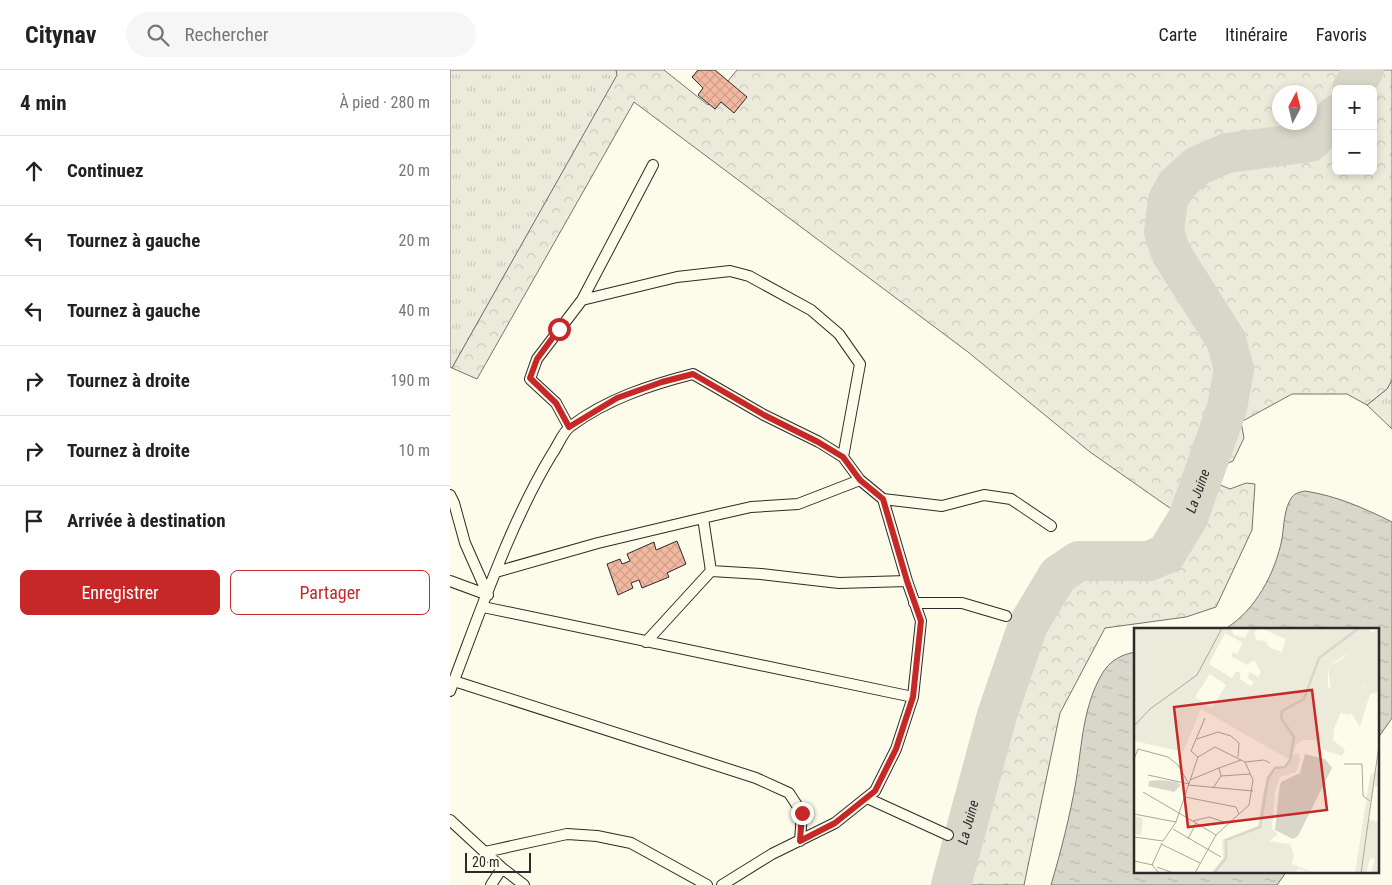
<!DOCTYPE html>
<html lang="fr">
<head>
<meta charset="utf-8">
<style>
  :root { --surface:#fff; --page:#f6f6f6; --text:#222; --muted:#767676; --line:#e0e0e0; --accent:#c62828 }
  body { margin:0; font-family:"Roboto Condensed",sans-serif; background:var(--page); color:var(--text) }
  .controls { position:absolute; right:15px; top:15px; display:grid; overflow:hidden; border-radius:8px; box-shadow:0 2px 8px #0003 }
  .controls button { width:45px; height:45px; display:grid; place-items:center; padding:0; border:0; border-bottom:1px solid var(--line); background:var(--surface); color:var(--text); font:25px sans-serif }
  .compass { position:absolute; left:822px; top:15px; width:45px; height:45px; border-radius:50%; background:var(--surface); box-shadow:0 2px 8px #0003; rotate:7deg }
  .scale { position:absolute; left:15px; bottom:12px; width:66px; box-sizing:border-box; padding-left:5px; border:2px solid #2b2b2b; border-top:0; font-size:14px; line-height:18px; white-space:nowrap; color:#2b2b2b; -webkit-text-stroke:4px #fdfbea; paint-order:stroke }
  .stop { position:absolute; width:15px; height:15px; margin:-11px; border:4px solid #c62828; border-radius:50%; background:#fff }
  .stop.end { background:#c62828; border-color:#fff; box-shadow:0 1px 5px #0008 }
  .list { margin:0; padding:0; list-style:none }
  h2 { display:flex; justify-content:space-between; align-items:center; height:65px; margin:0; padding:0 20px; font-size:21px }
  h2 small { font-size:16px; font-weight:400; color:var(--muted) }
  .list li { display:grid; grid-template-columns:32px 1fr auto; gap:15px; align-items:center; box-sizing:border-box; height:70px; padding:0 20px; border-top:1px solid var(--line) }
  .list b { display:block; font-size:19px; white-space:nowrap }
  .list em { font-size:16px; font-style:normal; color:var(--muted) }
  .actions { display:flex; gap:10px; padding:15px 20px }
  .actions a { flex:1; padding:11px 0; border:1px solid var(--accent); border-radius:8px; text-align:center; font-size:18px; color:var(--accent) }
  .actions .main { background:var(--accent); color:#fff }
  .icon { flex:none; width:28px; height:28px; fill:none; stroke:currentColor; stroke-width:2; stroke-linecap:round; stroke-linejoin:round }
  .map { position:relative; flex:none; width:942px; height:815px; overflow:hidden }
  header { display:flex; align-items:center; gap:30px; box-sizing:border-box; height:70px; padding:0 25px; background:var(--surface); border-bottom:1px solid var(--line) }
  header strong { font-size:24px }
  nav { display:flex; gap:28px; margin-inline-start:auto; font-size:18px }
  .search { width:350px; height:45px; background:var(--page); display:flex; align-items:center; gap:12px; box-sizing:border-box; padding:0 18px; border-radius:28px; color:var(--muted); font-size:19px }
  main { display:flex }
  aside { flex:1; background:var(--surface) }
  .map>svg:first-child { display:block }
  .grass { fill:url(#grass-tufts); stroke:#74746e }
  .forest { fill:url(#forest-crowns); stroke:#74746e; fill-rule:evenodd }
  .water { fill:url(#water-ripples); stroke:#74746e }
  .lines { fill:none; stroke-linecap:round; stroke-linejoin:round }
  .river { stroke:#d8d7c9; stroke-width:40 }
  .building { fill:url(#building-cross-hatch); stroke:#2b2b2b }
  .lane-casing { stroke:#2b2b2b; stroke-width:12 }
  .lane { stroke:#fdfbea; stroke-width:10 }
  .route { stroke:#c62828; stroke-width:6 }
  .labels { text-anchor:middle; stroke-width:4; stroke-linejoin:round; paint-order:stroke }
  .water-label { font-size:14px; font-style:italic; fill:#2b2b2b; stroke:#fdfbea }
  .inset-river { fill:none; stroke:#d8d7c9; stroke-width:2.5 }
  .inset-road { fill:none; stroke:#a9a89e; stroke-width:1 }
  .view { fill:#c62828; fill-opacity:0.15; stroke:#c62828; stroke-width:2.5 }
  .inset-edge { fill:none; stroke:#2b2b2b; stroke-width:2.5 }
</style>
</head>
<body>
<header>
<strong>Citynav</strong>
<div class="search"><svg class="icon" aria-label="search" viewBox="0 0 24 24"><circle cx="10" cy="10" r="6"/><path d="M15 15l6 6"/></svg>Rechercher</div>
<nav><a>Carte</a><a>Itinéraire</a><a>Favoris</a></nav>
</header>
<main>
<aside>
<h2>4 min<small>À pied · 280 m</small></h2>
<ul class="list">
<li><svg class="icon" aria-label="ahead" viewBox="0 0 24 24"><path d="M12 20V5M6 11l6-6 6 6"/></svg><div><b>Continuez</b></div><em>20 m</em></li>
<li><svg class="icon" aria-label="left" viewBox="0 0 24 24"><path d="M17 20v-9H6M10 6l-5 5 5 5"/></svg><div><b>Tournez à gauche</b></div><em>20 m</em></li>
<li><svg class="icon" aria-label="left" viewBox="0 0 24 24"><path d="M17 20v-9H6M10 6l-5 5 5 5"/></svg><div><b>Tournez à gauche</b></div><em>40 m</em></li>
<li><svg class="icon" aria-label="right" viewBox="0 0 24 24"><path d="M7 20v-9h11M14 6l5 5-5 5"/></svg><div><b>Tournez à droite</b></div><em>190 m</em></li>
<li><svg class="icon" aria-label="right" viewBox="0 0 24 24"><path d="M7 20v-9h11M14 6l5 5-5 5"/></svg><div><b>Tournez à droite</b></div><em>10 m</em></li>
<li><svg class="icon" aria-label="arrive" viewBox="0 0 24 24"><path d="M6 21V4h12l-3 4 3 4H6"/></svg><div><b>Arrivée à destination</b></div></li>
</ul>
<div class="actions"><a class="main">Enregistrer</a><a>Partager</a></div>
</aside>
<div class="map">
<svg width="942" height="815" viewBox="0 0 942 815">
  <defs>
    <pattern id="grass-tufts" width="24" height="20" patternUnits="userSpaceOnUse" patternTransform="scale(1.25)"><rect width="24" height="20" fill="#ecebdb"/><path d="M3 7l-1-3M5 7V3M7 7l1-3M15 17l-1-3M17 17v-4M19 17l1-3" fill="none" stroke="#cbcabc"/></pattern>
    <pattern id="forest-crowns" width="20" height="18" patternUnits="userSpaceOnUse" patternTransform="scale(1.25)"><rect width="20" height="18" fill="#ecebdb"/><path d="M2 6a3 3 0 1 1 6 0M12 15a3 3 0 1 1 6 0" fill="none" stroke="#cbcabc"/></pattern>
    <pattern id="water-ripples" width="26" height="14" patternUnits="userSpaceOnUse" patternTransform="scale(1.25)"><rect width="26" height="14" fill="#d8d7c9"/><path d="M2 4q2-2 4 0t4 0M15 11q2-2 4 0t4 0" fill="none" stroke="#bab9ad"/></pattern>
    <pattern id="building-cross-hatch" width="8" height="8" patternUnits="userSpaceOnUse" patternTransform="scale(1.25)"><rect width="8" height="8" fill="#f2b8a0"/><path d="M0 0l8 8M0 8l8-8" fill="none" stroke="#d09e8a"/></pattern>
  </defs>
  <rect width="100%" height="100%" fill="#fdfbea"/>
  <!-- grass -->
  <path class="grass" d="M0,0H166L168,4L2,298L0,297Z
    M942,310V359L917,335L937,319Z"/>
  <!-- forest -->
  <path class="forest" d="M166,0H214L258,35L287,0H942V310L937,319L917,335L897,324H842L791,352L794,368L783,391L766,398L763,412L780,419L796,413L805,414L802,460L766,537L736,547L655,558L610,643L574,815H486L531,641L547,645L582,545L606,506L627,491H699L716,483L737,450L640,382L518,282L184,32L27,309L2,298L167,5ZM886,19H923V101H886ZM829,22H859V52H829Z"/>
  <!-- water -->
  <path class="water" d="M855,421C887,426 914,438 942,452V648L928,668V559H775C806,540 825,503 832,469C834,456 834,438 842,427C845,423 850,422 855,421Z
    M686,582V801H837L827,815H601C611,781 620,746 626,711C632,675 633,636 652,604C659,591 672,584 686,582Z"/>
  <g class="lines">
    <!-- river -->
    <g class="river">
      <path d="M902,19L914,0"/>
      <path id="s1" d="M501,815L547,645L578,555L608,505L629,491H699L716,484L738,448L777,338L784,299L776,270L721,183L714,162L718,130L727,114L747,96L777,83L860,72L886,45"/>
    </g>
  </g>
  <!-- building -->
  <path class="building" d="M248,0H265L297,27L284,43L271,32L265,39L248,25L253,18L242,7Z
    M227,471L236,494L217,503L219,507L192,518L189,510L181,513L183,518L168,525L157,494L170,489L172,494L180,491L177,484L204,472L206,480Z"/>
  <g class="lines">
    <defs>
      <path id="lane" d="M132,230L227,207L280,201L299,206L361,240L389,264L410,294L393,387
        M119,357L106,333L80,309L87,289L132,230L203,95
        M0,425L4,433L15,473L38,525
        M433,429L492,436L534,425L561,429L601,456
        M261,501L311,504L389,513L457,511
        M46,502L148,473L253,448
        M0,511L38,525
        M464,533H512L556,546
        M33,537L463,627
        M196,572L261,501L253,448L301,437L348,434L410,410
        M4,611L306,708L339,723L352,743L350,771
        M0,621C30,543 59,455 102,384C108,376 113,361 121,356C157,329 200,315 243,304L314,345L369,372L393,387L410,410L433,429L457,511L471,551L463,627L446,679L425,721L385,753L322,784L272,815
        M417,728L498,765
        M0,750L52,798L41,815
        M35,782L117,764L147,766L181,773L257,815
        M52,798L74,815"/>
    </defs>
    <!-- lane casing -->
    <use href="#lane" class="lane-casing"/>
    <!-- lane -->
    <use href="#lane" class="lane"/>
  </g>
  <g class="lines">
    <!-- route -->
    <path class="route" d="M109,259L87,289L80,308L106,333L119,357L167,328L212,312L243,304L314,345L368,372L393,387L410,410L433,429L457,511L471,551L463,627L446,679L425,721L385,753L350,771L352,743"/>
  </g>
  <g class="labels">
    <!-- water labels -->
    <g class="water-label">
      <text dy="5" stroke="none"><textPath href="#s1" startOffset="514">La Juine</textPath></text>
      <text dy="5" stroke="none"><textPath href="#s1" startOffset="65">La Juine</textPath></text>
    </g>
  </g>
  <!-- overview -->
  <g transform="translate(684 558)">
    <rect width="245" height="245" fill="#fdfbea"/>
    <path d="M223,0H236L237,5L245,0V54L229,58L220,77L216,74L217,87L207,85L200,100L185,115L180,112L190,86L193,89L199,77L194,38L208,31L229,8L205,27L197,30L194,26ZM53,67L64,77L45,123L0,113V106L15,88L45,68Z" fill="#ecebdb"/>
    <path d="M0,0H97L100,7L111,10L116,0H124L120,6L123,12L132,13L135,19L148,24L152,11L126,0H223L194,26L197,30L230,7L231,11L217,23L194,38V59L206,64L205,75L198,78L194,90L190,87L180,112H169L162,117L159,126L165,125L166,132L162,144L146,149L141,163L138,201L144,206L135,213L156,216L160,227L158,236L180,245L164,241L161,245H77L89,230L88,212L124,198L129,164L138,143L151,139L156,132L67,81L49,124L45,123L64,77L53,67L45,68L15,88L0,106ZM91,5L109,15L103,26L99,24L97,28L113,37L120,32L127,44L124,49L116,44L113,50L120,54L117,58L106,51V45L102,43L98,50L75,36ZM76,46L92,57L78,80L61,69ZM236,53L245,54V64L236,66L226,99L211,75L215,73L220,77L225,63ZM200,100L199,112L211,122L208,128L190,122L185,115ZM245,140V158H241L234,191L245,194V245H237L241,231L236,230L232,245H221L236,148Z" fill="#ecebdb" fill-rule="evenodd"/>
    <path d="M0,188L9,190L7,207L0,206Z" fill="#ecebdb"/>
    <path d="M171,126L191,131L198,140L164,208L159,211L141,202L145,163L147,154L166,145ZM26,152L43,154L47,157L40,164L14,158L15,153Z" fill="#d8d7c9"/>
    <path class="inset-river" d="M80,245L92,230V212L126,199L134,150L141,140L151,139L156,132L160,109L147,90L148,83L170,71L185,30L225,0"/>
    <path class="inset-road" d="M0,98L16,81L63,47L88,0M63,111L84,104L97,108L105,115L104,129M64,129L57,123L71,90M0,131L4,121L34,129L44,137L55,156M111,134L130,132L136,135M210,136H228L229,168L236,173M14,147L55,156M87,148L116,146M56,152L85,140M54,157L119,163M79,160L87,148L85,140L107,132M9,164L62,195L54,211M51,169L102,179L105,186M0,186L42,194L29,213L0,209M59,193L75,189L93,195M42,194L64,129L81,119L111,134L119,152L115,177L82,207L61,245M62,195L82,207M39,201L87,229M27,216L66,235M0,233L19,237M23,239L39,245M25,245L18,237L28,215M227,245L245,117"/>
    <path class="view" d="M178,62L193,182L54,199L40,79Z"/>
    <rect width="245" height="245" class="inset-edge"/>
  </g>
</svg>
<div class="controls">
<button>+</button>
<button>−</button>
</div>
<svg class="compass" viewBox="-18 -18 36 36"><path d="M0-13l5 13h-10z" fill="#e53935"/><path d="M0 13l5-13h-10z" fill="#767676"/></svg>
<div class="scale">20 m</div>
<div class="stop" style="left:109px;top:259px"></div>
<div class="stop end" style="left:352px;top:743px"></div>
</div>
</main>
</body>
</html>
